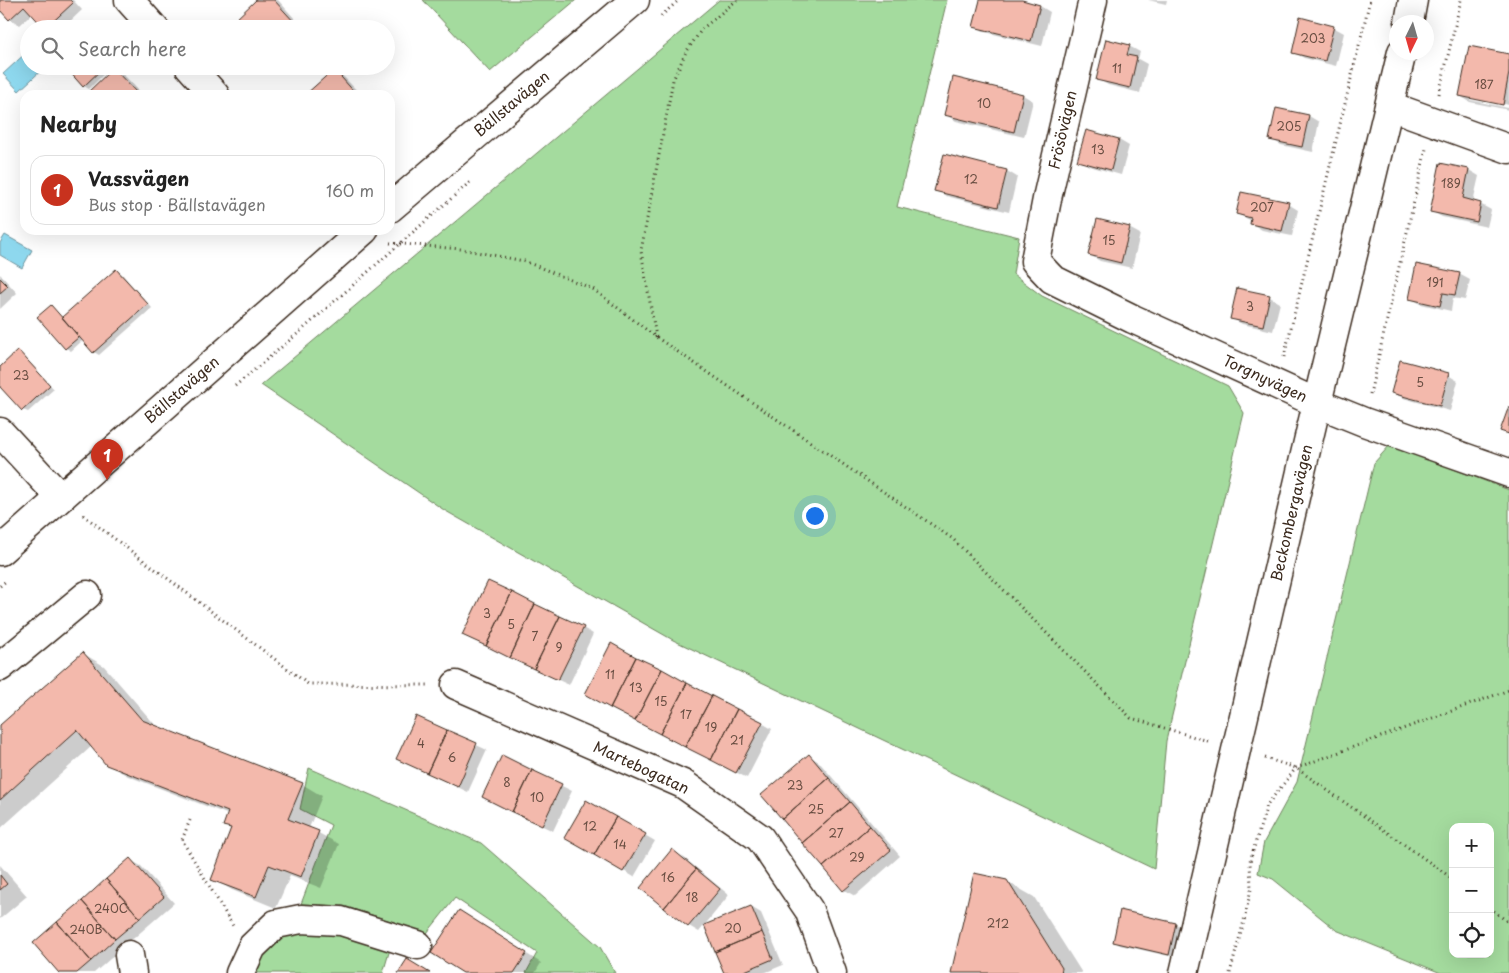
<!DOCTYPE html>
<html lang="en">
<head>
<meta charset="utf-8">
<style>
  :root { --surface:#fff; --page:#f2f2f2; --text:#222; --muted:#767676; --line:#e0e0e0; --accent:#c8321e }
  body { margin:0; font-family:"Playpen Sans",sans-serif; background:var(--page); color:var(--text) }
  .controls { position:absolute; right:15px; bottom:15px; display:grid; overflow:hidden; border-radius:10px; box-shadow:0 5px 20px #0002 }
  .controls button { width:45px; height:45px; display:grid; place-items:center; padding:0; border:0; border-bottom:1px solid var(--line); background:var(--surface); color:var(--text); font:25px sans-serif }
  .compass { position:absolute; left:1389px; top:15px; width:45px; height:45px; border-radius:50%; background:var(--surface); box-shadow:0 5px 20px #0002; rotate:185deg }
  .you { position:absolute; left:814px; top:515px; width:18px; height:18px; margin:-12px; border:4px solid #fff; border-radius:50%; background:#1a73e8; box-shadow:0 0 0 8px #1a73e833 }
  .badge { display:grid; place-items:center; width:32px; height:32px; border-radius:50%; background:var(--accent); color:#fff; font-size:16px; font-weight:700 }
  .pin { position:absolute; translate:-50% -41px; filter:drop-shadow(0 1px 2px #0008) }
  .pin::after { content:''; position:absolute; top:26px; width:18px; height:15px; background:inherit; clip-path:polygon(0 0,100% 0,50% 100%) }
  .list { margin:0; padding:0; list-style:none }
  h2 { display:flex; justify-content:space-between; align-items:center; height:65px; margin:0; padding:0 20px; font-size:21px }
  h2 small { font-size:16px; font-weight:400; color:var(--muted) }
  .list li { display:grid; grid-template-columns:32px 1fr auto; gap:15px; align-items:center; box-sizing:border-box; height:70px; margin:0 10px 10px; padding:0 10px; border:1px solid var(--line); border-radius:15px }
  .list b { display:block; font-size:19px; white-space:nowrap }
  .list p { margin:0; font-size:16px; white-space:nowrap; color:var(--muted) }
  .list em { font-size:16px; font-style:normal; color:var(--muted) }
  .icon { flex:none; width:28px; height:28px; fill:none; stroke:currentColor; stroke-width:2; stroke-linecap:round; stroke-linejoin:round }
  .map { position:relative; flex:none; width:1509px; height:973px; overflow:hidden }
  .search { position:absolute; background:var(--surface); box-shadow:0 5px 20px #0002; left:20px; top:20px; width:375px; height:55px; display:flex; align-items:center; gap:12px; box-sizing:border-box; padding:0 18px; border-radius:28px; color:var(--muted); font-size:19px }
  .panel { position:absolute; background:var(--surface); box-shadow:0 5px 20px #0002; left:20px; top:90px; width:375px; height:145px; border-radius:15px }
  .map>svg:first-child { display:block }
  .green { fill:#a4db9e; stroke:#70825e; fill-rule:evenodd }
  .water { fill:#8ed8ee; stroke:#6d929b }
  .shadow { fill:#0003; fill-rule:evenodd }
  .building { fill:#f3b9ac; stroke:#3b2a1e }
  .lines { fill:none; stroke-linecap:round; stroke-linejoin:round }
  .minor-casing { stroke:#3b2a1e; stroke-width:31 }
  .path { stroke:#3b2a1e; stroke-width:3; stroke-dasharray:1 4; stroke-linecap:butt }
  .minor { stroke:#fff; stroke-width:28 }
  .labels { text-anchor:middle; stroke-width:4.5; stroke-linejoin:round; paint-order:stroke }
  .number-label { font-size:12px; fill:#694e42 }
  .street-label { font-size:15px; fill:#3b2a1e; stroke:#fff }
</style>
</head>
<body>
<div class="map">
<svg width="1509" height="973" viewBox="0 0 1509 973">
  <rect width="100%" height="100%" fill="#fff"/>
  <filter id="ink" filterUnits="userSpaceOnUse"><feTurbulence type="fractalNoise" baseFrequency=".02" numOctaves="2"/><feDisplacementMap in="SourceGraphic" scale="10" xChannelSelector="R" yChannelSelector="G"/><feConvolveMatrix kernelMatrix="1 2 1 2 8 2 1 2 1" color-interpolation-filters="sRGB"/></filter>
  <g filter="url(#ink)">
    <!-- green -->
    <path class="green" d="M423,0H576L490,72Z
      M719,0H947L897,207L1019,237L1013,274L1042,296L1228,386L1244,413L1166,741L1154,869L673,640L444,510L261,385Z
      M1390,445L1509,490V973H1441L1336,930L1273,879L1258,873L1264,842L1297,782L1374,463ZM1453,827H1490V954H1453Z
      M309,768L481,843L600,947L615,973H526L537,953L455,898L427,933L344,906L301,904L331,825L300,809Z
      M306,928L341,932L390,949L383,973H257L262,955L278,937Z"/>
    <!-- water -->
    <path class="water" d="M29,50V66H46L19,91L3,74Z
      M5,235L32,250L22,268L0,255V243Z"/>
    <!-- shadow -->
    <path class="shadow" d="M0,0H73L82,10L62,29H47L32,14L20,25L10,19L0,8Z
      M258,0H278L304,29H243Z
      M981,0H1017L1040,6L1050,12L1042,46L985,32L975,26Z
      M1148,0H1167L1166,4Z
      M1333,27L1344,33L1336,66L1304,58L1293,52Z
      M1129,46L1140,52L1138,59L1147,64L1140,93L1108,85L1098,79Z
      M1509,55V110L1470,102L1460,96ZM1470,97L1509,105L1508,108L1470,100Z
      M73,66H106L109,69L89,89L84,86L69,70Z
      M113,69L124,75L143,95H87Z
      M334,71L344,77L361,95H306Z
      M954,78L1023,95L1033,101L1024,137L956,121L946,115Z
      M1277,109L1309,116L1319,122L1313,152L1281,145L1271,139Z
      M1119,140L1129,146L1121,175L1089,166L1079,160Z
      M944,156L1007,171L1017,177L1009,212L946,196L936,190Z
      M1469,170L1479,176L1473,202L1480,204L1491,210L1487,227L1442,217L1431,211Z
      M1288,204L1298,210L1292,236L1262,230L1252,224V221L1237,214Z
      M1129,228L1140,234L1132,268L1100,261L1090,255Z
      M116,270L121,273L152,308L99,355L94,352L83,340L71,351L66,348L51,307L63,318Z
      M0,274L17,293L0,309Z
      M1459,274L1470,280L1465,300L1453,298L1451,311L1421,304L1410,298Z
      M1270,297L1280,303L1273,331L1242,324L1231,318Z
      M18,352L23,355L54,389L28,412L23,410L0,385V368Z
      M1448,375L1458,381L1450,411L1403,398L1393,392Z
      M583,628L593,634L569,685L474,640Z
      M84,654L104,666L157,727L302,784L322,796L309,828L339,844L321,888L290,876L276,908L232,890L213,879L231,829L225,825L229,815L128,776L107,764L92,746L0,829V726Z
      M597,700L762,723L772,729L747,778Z
      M417,717L487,750L468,792L408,764Z
      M809,756L819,762L900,856L855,896L844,890Z
      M503,757L572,791L553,831L493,802Z
      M586,801L655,841L634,877L566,837Z
      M672,851L683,857L729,895L699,932L689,926Z
      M130,860L141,866L174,903L94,973H61Z
      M0,865L27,896L0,919Z
      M1006,881L1034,897L1082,973H953Z
      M751,907L761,913L783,965L764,973H725Z
      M1121,912L1176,924L1181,927L1174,957L1120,945L1115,942Z
      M475,921L541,963L535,973H465Z"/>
    <!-- building -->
    <path class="building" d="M0,0H70L73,3L45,29L24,6L9,20L0,10Z
      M256,0H274L296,24L291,29H241L234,21Z
      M980,0H1022L1040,5L1031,41L973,27Z
      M1300,17L1334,26L1325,61L1292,53Z
      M1106,39L1130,45L1127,55L1137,57L1130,88L1096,80Z
      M1469,46L1509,54V73L1503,105L1459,96Z
      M71,66H105L83,87L68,70Z
      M113,68L139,95H85Z
      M334,69L357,95H305Z
      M953,77L1023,94L1014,132L944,115Z
      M1276,108L1309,115L1302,147L1269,140Z
      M1086,130L1119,139L1111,170L1077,161Z
      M944,154L1007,170L998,207L934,191Z
      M1440,163L1469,169L1463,198L1481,203L1477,222L1430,212Z
      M1241,192L1289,202L1282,231L1250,224L1251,218L1236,214Z
      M1097,219L1130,227L1121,263L1088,255Z
      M1416,264L1460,273L1455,295L1443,293L1440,306L1409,299Z
      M116,269L148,304L93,353L62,317Z
      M0,278L8,286L0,293Z
      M1237,288L1270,295L1263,326L1230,319Z
      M51,305L79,337L65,349L37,317Z
      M18,350L50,385L22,411L0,387V367Z
      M1400,360L1449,373L1440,406L1391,393Z
      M1509,406V434L1500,431Z
      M488,581L512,592L486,646L462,635Z
      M512,592L535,604L510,658L486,646Z
      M535,604L560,616L534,669L510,658Z
      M560,616L584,627L558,680L534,669Z
      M611,643L636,657L610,708L585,694Z
      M83,652L142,720L303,783L288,819L319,831L301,877L269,865L256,897L211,880L231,828L223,826L228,812L106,765L77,730L0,800V725Z
      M636,657L662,669L635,721L610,708Z
      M662,669L687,683L660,734L635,721Z
      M687,683L712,696L685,747L660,734Z
      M712,696L737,709L711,760L685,747Z
      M737,709L763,722L736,773L711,760Z
      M416,716L447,730L427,773L396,759Z
      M447,730L477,743L458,787L427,773Z
      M809,754L829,778L782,819L761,795Z
      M502,755L532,770L512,812L482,797Z
      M532,770L562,784L542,826L512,812Z
      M829,778L850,802L802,843L782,819Z
      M586,800L616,817L594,855L564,838Z
      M850,802L870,826L823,867L802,843Z
      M616,817L646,834L623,872L594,855Z
      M870,826L891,850L843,891L823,867Z
      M672,849L696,869L664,908L640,888Z
      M130,858L164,897L140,918L106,879Z
      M696,869L720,889L688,927L664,908Z
      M974,873L1007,880L1062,968L1061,973H951Z
      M0,875L7,884L0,890Z
      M106,879L140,918L115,939L82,901Z
      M82,901L115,939L91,961L57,922Z
      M751,906L762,932L715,952L704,925Z
      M459,910L527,953L514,973H463L431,953Z
      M1120,910L1176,923L1169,955L1113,942Z
      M57,922L91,961L77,973H59L33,943Z
      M762,932L773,959L740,973H724L715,952Z
      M407,959L430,973H398Z"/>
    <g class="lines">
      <defs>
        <path id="minor" d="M129,0L155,29
          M1093,0L1048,194L1035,261L1052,279L1133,319L1317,403L1364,422L1509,473
          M1409,22L1413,0
          M189,66L215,95
          M1390,106L1509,149
          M390,208L635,0
          M0,432L60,497
          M0,551L364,230
          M0,667L87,595
          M456,685L683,784L760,838L809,910L832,973
          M129,955L132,973
          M240,973L252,947L276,924L301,919L341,921L418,945
          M1184,973L1317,403L1402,52"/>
      </defs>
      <!-- minor casing -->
      <use href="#minor" class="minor-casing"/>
      <!-- path -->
      <path class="path" d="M661,16L679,0
        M1439,94L1461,0
        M390,243L461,249L524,261L593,289L656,337L953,539L1131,718L1208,741
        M656,337L641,251L673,80L686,52L702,29L737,0
        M1284,357L1370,0
        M235,386L302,330L470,182
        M1370,394L1426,149
        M83,515L308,684L428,685
        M0,586L7,580
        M1265,758L1296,768L1453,879
        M190,820L182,840L233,926
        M1490,908L1509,923
        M1230,973L1244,921L1251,889L1250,861L1267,805L1296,768L1509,690"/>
      <!-- minor -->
      <use href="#minor" class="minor"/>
    </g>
  </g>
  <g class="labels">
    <!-- number labels -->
    <g class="number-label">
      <text x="1313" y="43">203</text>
      <text x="1117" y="73">11</text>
      <text x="1484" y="89">187</text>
      <text x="984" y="108">10</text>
      <text x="1289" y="131">205</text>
      <text x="1098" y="154">13</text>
      <text x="971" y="184">12</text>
      <text x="1451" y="188">189</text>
      <text x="1262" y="212">207</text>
      <text x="1109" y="245">15</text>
      <text x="1435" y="287">191</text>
      <text x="1250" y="311">3</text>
      <text x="21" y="380">23</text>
      <text x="1420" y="387">5</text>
      <text x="487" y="618">3</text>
      <text x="511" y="629">5</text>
      <text x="535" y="641">7</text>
      <text x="559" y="652">9</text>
      <text x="610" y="679">11</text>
      <text x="636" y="692">13</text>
      <text x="661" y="706">15</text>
      <text x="686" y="719">17</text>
      <text x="711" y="732">19</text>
      <text x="737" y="745">21</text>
      <text x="421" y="748">4</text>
      <text x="452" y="762">6</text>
      <text x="507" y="787">8</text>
      <text x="795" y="790">23</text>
      <text x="537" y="802">10</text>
      <text x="816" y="814">25</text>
      <text x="590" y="831">12</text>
      <text x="836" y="838">27</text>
      <text x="620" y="849">14</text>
      <text x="857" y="862">29</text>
      <text x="668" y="882">16</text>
      <text x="692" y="902">18</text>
      <text x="111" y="913">240C</text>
      <text x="998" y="928">212</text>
      <text x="733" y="933">20</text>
      <text x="86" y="934">240B</text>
    </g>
    <!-- street labels -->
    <g class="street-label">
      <text transform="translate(512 104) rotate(-40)" y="5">Bällstavägen</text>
      <text transform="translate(1063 130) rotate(-77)" y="5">Frösövägen</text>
      <text transform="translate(1265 379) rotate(25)" y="5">Torgnyvägen</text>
      <text transform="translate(182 390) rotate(-41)" y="5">Bällstavägen</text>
      <text transform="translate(1292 513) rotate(-77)" y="5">Beckombergavägen</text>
      <text transform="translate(641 768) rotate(25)" y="5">Martebogatan</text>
    </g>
  </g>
</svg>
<div class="controls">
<button>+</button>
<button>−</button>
<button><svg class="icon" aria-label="locate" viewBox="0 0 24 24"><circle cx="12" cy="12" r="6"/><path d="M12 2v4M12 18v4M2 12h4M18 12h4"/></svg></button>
</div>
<svg class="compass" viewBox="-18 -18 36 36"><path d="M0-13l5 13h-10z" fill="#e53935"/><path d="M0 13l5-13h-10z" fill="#767676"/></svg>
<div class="you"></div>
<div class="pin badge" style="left:107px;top:480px">1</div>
<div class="search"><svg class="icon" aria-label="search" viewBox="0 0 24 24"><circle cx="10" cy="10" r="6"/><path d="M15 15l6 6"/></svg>Search here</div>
<section class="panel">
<h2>Nearby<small></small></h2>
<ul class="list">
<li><span class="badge">1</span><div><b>Vassvägen</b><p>Bus stop · Bällstavägen</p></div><em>160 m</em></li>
</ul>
</section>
</div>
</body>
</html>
